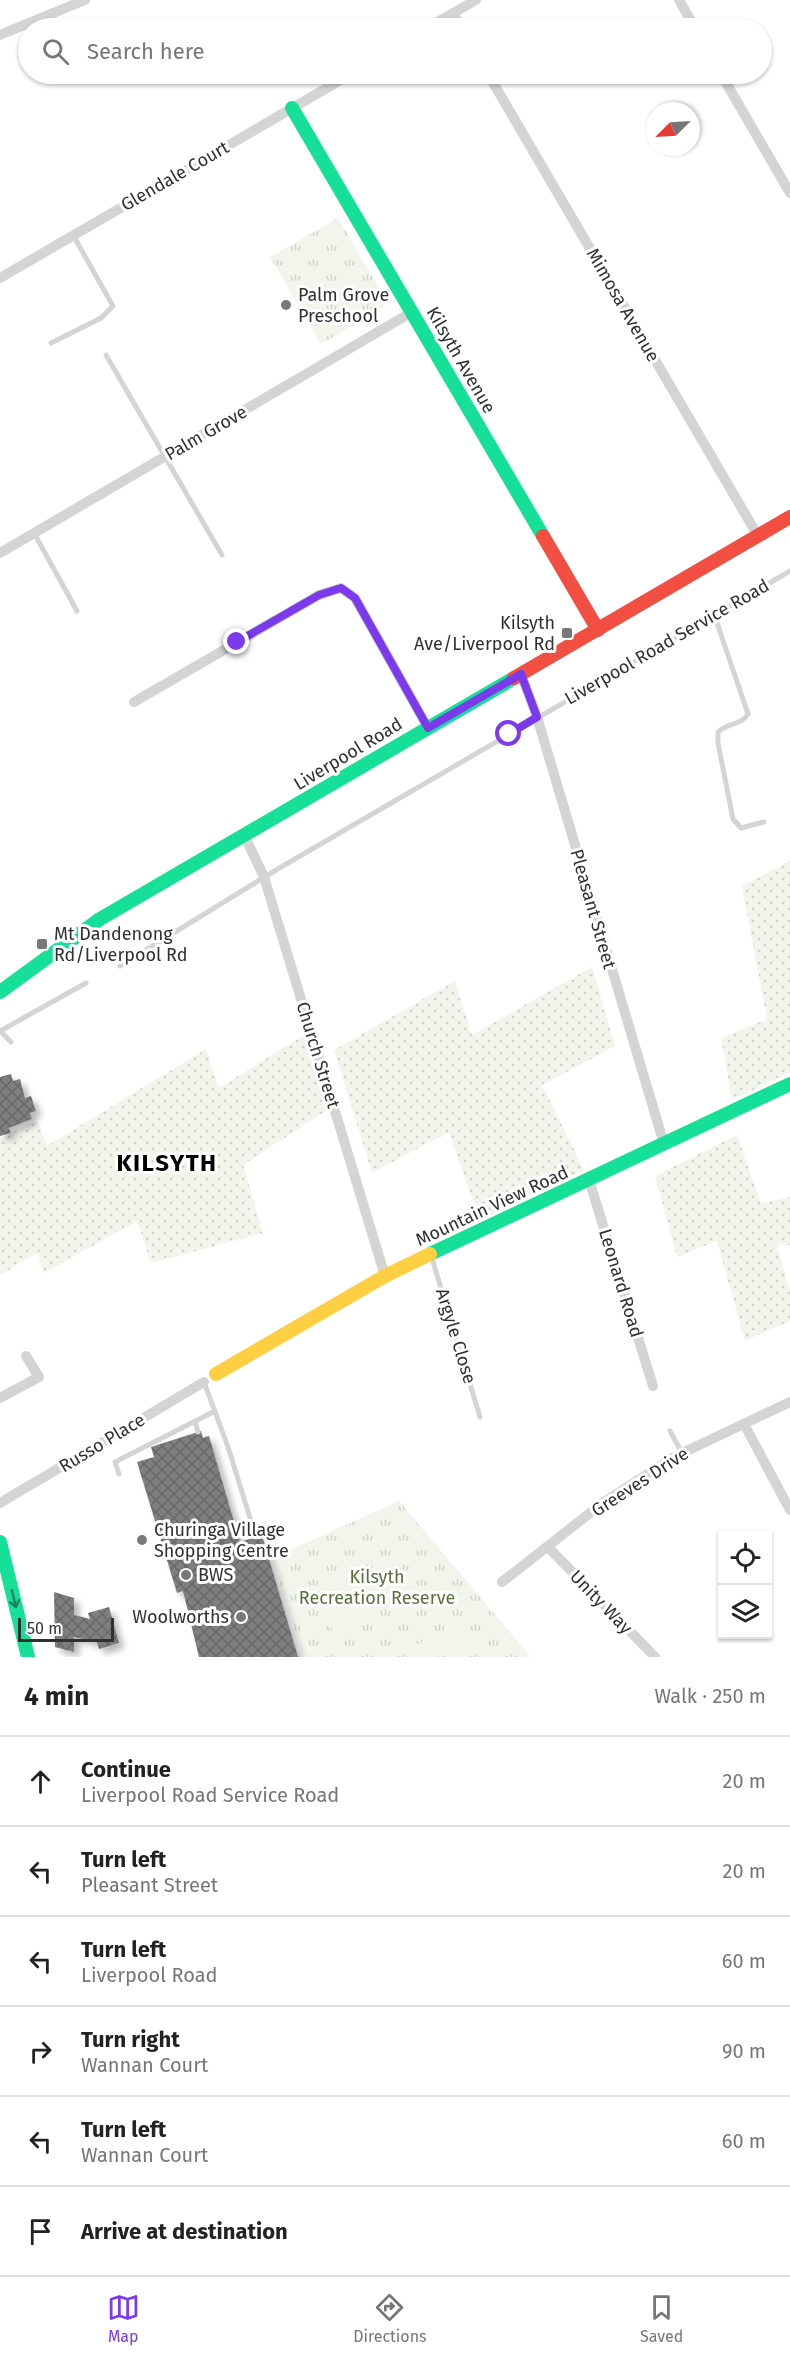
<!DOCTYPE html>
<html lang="en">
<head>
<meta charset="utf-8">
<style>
  :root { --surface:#fff; --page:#f6f6f6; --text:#222; --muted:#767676; --line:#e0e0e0; --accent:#7c3aed }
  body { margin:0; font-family:"Fira Sans",sans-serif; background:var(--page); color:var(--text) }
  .controls { position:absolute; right:18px; bottom:18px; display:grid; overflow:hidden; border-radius:0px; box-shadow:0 2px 4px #0004 }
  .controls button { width:54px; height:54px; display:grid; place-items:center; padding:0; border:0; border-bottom:2px solid var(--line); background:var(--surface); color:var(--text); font:30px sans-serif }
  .compass { position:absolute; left:646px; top:102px; width:54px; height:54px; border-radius:50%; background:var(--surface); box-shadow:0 2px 4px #0004; rotate:246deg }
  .scale { position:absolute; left:18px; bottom:15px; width:96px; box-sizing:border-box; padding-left:6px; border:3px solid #303030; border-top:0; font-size:16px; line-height:21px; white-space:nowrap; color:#303030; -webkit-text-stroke:4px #fff; paint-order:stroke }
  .stop { position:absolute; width:18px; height:18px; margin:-14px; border:4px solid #7c3aed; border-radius:50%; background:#fff }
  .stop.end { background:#7c3aed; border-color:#fff; box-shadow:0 2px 6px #0008 }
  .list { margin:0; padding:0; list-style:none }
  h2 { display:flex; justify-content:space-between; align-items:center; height:78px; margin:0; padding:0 24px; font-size:26px }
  h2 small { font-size:20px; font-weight:400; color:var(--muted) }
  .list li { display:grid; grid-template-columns:39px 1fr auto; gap:18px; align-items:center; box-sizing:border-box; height:90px; padding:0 24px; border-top:2px solid var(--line) }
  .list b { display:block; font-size:22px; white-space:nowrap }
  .list p { margin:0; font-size:20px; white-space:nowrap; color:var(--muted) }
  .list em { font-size:20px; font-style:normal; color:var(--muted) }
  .icon { flex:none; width:33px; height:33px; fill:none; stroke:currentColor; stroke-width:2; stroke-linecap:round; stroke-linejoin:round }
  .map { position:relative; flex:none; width:790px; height:1657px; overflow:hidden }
  .search { position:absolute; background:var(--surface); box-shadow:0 2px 4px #0004; left:18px; right:18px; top:18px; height:66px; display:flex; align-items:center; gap:15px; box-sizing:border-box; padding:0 21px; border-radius:33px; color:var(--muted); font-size:22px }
  .sheet { height:618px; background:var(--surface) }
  nav { display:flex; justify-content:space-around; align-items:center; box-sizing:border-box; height:84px; border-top:2px solid var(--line); background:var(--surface); font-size:16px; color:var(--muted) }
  nav a { display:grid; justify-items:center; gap:3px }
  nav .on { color:var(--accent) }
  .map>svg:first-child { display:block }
  .grass { fill:url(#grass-dots) }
  .park { fill:url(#park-tufts) }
  .garden { fill:#f2f5ec }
  .building { fill:url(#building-cross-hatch); filter:url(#shadow) }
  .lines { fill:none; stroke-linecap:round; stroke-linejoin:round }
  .lane { stroke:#d4d4d4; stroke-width:5 }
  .street { stroke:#d4d4d4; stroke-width:10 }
  .fast { stroke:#16e098; stroke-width:14 }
  .slow { stroke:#ffcf43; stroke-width:14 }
  .jam { stroke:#f24e42; stroke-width:14 }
  .oneway { stroke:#247f5f }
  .route { stroke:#7c3aed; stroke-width:8 }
  .poi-dot { fill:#787878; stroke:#fff; stroke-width:2 }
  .labels { text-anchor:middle; stroke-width:6; stroke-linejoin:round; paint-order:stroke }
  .street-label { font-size:18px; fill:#303030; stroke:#fff }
  .poi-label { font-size:18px; fill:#303030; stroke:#fff; text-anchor:start }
  .park-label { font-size:18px; fill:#586e3b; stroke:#fff }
  .district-label { font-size:24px; font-weight:bold; letter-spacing:1.5px; fill:#000; stroke:#fff }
</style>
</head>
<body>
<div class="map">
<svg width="790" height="1657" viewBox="0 0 790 1657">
  <defs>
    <pattern id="grass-dots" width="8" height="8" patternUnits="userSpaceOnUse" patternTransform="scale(1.5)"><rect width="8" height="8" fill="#f2f5ec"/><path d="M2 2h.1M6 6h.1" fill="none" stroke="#d0d2cb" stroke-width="1.8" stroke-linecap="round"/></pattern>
    <pattern id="park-tufts" width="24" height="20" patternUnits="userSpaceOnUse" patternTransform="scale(1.5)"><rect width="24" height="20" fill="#f2f5ec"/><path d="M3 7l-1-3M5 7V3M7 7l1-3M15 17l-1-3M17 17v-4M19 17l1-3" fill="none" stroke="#d0d2cb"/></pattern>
    <pattern id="building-cross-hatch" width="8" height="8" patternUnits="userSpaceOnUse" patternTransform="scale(1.5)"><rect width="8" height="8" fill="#7f7f7f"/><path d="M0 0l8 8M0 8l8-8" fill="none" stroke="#686868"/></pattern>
    <filter id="shadow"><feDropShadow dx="5.5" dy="5.5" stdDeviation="3" flood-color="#0004"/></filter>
  </defs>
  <rect width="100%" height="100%" fill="#fff"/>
  <!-- grass -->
  <path class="grass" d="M790,861V1072L732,1100L721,1038L767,1019L742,886Z
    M592,967L615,1046L542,1085L584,1170L480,1221L449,1132L372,1173L334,1050L455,981L472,1035Z
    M304,1035L327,1110L243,1165L263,1233L151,1263L137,1221L44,1273L37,1253L0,1275V1139L37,1120L47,1146L206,1049L219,1088Z
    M737,1135L761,1204L790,1197V1245L776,1244L790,1290V1321L745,1341L717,1241L677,1257L655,1176Z"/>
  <!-- park -->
  <path class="park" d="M338,218L386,299L384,307L321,344L270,257Z
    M399,1501L531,1657H303L272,1558Z"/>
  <!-- garden -->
  <path class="garden" d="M354,1571L363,1590L322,1609L313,1591Z
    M366,1596L375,1615L334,1634L325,1615Z
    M456,1625L465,1644L438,1657H421L415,1645Z"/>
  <!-- building -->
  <path class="building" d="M11,1074L13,1081L20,1079L25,1098L31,1096L36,1111L30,1113L32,1119L9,1128L11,1133L0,1136V1077Z
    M201,1431L203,1438L209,1436L240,1542L262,1535L298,1657H199L183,1591L177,1593L137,1462L154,1457L151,1447Z
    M54,1592L74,1598V1615L90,1619L88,1613L109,1607L119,1643L99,1649L97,1642L74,1637V1652L55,1647Z"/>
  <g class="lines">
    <!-- lane -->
    <path class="lane" d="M51,343L101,318L113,306L73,235
      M106,355L222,555
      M34,533L77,611
      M714,614L748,714C742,725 727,723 718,732V743L733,819L741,828L764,822
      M120,966L276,870L790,571
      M0,1031L86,983
      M0,1031L11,1042
      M431,1255L480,1417
      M204,1382L228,1447L256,1537
      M195,1422L198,1432
      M670,1431L682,1453
      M119,1474L115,1462L215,1411"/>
    <!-- street -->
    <path class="street" d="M679,0L695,28
      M453,14L462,28
      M427,28L476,0
      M0,35L85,0
      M488,74L758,536
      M721,74L790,193
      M0,278L351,74
      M0,553L412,312
      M521,674L537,717L664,1144
      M134,702L319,595L341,588L355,598L428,728
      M245,837L264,877L385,1276
      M589,1180L653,1386
      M0,1398L39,1377L26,1356
      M744,1424L790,1510
      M0,1503L204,1382
      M548,1547L655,1657
      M502,1582L604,1502L674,1457L790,1402"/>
    <!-- fast -->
    <path class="fast" d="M292,108L543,536
      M0,992L100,919L514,678
      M430,1254L790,1084
      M0,1542L28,1657"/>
    <!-- slow -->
    <path class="slow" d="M216,1374L385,1276L430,1254"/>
    <!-- jam -->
    <path class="jam" d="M543,536L598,630
      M514,678L790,517"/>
  </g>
  <!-- one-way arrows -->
  <defs><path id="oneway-shaft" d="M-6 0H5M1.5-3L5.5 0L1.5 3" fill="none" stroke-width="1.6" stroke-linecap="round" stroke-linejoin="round" transform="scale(1.5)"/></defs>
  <use class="oneway" href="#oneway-shaft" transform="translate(14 1599) rotate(76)"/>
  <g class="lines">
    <!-- route -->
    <path class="route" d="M237,642L319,595L341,588L355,598L428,728L521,674L537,717L509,734"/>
  </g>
  <!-- markers -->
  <g class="poi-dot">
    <circle cx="286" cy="305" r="6"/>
    <rect x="561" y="627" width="12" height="12" rx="3"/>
    <rect x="36" y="938" width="12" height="12" rx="3"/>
    <circle cx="142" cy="1540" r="6"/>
    <circle cx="186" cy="1575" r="6"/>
    <circle cx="241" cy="1617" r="6"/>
  </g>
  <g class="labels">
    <!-- street labels -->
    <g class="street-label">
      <text transform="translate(175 176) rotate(-30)" y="6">Glendale Court</text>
      <text transform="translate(623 305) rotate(60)" y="6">Mimosa Avenue</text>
      <text transform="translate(461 360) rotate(60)" y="6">Kilsyth Avenue</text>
      <text transform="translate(206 433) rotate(-30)" y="6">Palm Grove</text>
      <text transform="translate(667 642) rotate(-30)" y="6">Liverpool Road Service Road</text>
      <text transform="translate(348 754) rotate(-31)" y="6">Liverpool Road</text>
      <text transform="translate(593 909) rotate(74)" y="6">Pleasant Street</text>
      <text transform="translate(318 1055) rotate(73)" y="6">Church Street</text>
      <text transform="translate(492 1206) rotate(-25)" y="6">Mountain View Road</text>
      <text transform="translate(621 1283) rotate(73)" y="6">Leonard Road</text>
      <text transform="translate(456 1336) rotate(73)" y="6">Argyle Close</text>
      <text transform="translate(102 1443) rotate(-31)" y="6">Russo Place</text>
      <text transform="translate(640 1482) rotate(-33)" y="6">Greeves Drive</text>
      <text transform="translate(601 1602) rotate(46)" y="6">Unity Way</text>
    </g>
    <!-- poi labels -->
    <g class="poi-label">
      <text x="298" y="301">Palm Grove<tspan x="298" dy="21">Preschool</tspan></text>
      <text x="555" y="629" text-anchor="end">Kilsyth<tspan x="555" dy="21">Ave/Liverpool Rd</tspan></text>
      <text x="54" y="940">Mt Dandenong<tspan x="54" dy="21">Rd/Liverpool Rd</tspan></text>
      <text x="154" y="1536">Churinga Village<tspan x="154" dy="21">Shopping Centre</tspan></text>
      <text x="198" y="1581">BWS</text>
      <text x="229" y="1623" text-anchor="end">Woolworths</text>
    </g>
    <!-- park labels -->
    <g class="park-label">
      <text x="377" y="1583">Kilsyth<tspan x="377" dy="21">Recreation Reserve</tspan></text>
    </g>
    <!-- district labels -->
    <g class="district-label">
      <text x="167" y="1171">KILSYTH</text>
    </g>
  </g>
</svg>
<div class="controls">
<button><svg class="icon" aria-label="locate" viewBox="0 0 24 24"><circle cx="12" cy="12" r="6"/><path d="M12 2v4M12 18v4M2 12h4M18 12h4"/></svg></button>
<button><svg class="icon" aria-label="layers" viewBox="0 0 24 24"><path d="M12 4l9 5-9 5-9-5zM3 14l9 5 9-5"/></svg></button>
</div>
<svg class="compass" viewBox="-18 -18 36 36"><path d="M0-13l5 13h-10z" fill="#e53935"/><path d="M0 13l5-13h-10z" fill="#767676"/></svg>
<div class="scale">50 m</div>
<div class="stop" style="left:509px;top:734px"></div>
<div class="stop end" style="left:237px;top:642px"></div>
<div class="search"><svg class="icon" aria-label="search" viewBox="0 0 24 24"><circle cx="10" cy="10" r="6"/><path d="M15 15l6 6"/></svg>Search here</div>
</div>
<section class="sheet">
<h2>4 min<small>Walk · 250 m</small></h2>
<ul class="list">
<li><svg class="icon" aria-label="ahead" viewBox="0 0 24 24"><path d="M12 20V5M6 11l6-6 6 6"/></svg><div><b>Continue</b><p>Liverpool Road Service Road</p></div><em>20 m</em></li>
<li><svg class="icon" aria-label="left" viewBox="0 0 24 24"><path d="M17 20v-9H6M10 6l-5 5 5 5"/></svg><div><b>Turn left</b><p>Pleasant Street</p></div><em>20 m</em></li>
<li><svg class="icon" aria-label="left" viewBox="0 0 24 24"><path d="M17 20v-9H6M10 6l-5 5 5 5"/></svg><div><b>Turn left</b><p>Liverpool Road</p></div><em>60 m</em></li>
<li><svg class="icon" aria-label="right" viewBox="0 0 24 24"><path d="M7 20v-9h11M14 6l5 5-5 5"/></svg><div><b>Turn right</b><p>Wannan Court</p></div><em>90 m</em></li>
<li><svg class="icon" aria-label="left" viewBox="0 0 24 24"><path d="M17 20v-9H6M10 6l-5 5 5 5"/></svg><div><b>Turn left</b><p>Wannan Court</p></div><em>60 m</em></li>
<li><svg class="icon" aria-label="arrive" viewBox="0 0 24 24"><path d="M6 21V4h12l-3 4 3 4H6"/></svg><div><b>Arrive at destination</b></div></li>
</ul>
</section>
<nav>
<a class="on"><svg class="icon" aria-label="map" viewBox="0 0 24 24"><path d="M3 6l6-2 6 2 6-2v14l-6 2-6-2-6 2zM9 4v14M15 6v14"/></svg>Map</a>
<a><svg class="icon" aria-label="directions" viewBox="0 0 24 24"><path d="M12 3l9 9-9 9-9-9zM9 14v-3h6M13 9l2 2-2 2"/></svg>Directions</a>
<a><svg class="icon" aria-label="saved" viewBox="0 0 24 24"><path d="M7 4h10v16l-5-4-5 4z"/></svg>Saved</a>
</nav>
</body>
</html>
